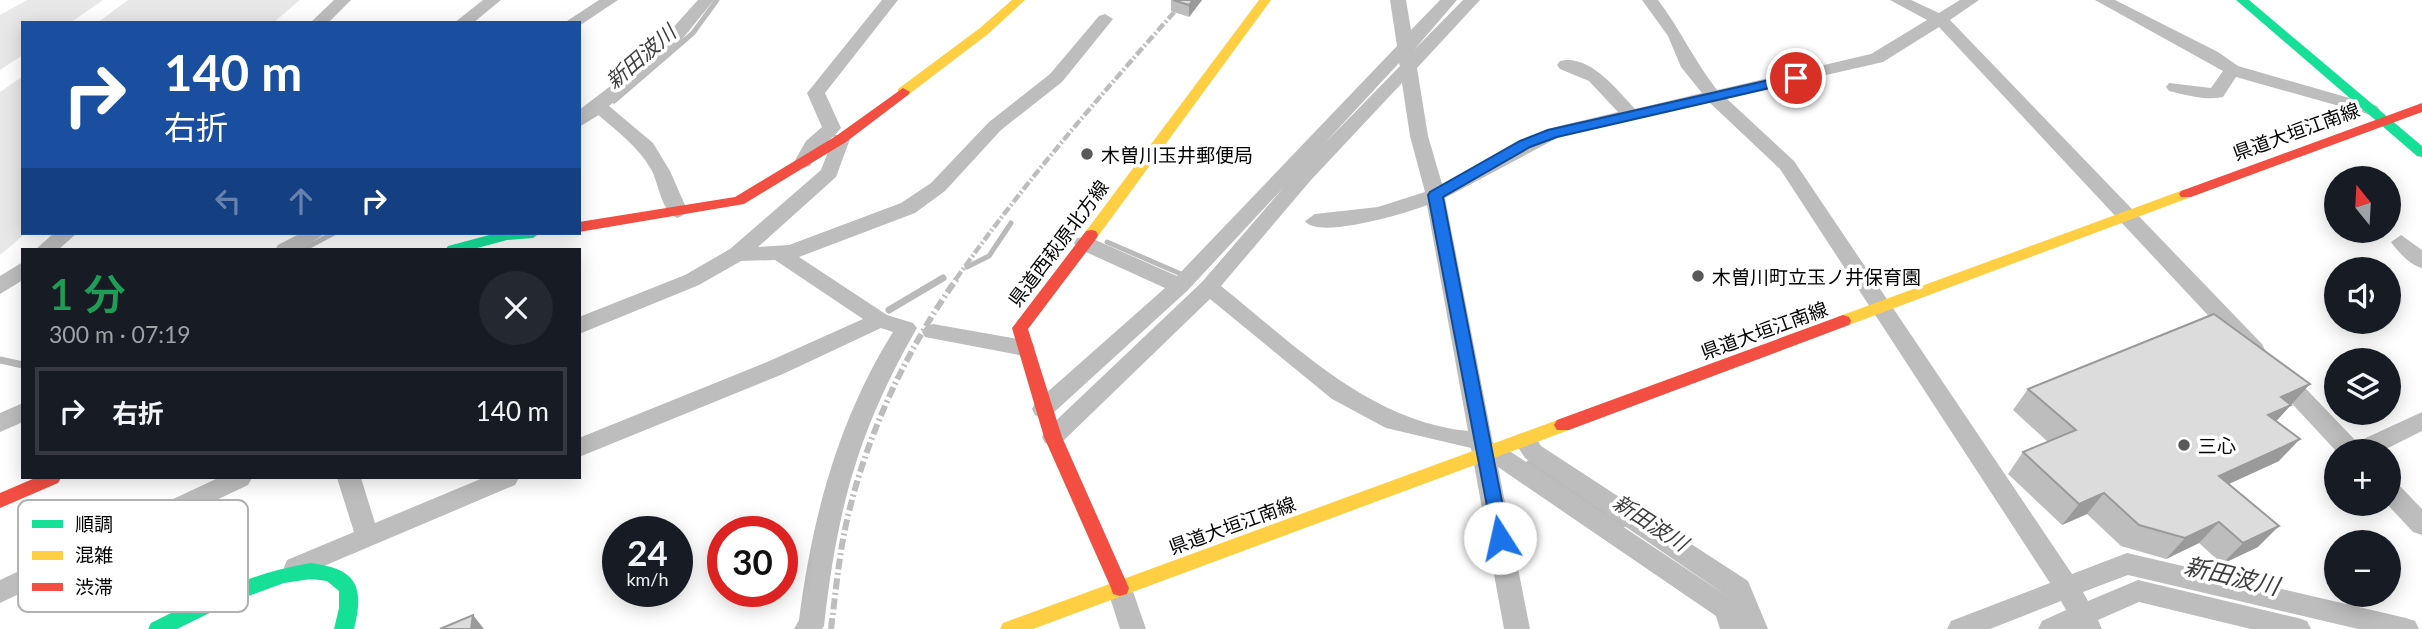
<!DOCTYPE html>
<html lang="ja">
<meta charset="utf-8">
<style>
:root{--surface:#171b24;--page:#242831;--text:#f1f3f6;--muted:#9ea1a6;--line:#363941}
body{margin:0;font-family:Lato,"Noto Sans JP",sans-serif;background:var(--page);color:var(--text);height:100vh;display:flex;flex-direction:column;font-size:26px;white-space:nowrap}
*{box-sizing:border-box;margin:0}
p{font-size:23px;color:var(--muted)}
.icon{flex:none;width:38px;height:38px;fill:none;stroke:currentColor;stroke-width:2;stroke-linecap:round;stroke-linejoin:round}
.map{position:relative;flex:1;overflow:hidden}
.side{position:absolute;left:21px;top:248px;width:560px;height:231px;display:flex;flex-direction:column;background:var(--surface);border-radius:0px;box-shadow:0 4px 18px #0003}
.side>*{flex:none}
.guide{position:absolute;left:21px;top:21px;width:560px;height:214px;border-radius:0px;box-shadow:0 4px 18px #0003;background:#1a4fa0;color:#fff;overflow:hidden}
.needle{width:46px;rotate:342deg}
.buttons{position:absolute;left:2324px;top:166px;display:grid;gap:14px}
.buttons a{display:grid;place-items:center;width:77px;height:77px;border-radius:50%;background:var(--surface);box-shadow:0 4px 18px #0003;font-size:35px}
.speed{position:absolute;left:602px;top:516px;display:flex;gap:14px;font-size:35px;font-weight:700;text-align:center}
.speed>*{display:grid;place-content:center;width:91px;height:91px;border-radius:50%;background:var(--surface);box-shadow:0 4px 18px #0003;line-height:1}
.speed small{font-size:18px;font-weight:400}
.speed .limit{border:10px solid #d22;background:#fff;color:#111}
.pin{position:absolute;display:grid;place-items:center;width:60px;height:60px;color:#fff;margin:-30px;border:4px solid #fff;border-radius:50%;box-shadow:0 2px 7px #0007}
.me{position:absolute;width:77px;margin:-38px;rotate:350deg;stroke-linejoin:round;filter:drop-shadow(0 0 5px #0008)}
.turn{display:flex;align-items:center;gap:24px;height:147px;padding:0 28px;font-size:32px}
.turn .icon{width:91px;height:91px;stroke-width:2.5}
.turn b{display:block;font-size:49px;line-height:60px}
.lanes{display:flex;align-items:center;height:66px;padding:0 28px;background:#0003;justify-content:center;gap:35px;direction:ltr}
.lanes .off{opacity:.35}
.round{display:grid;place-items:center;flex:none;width:74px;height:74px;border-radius:37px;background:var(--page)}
.overview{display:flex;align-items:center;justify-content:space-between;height:119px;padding:0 28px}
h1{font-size:42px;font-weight:600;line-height:52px;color:#1e9e55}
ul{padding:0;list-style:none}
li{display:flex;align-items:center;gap:21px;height:88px;margin:0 14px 10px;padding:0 14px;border:4px solid var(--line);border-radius:0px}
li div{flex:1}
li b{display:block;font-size:26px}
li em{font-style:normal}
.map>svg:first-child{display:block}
.green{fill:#e8e8e8}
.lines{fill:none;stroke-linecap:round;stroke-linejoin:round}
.stream-far1{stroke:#bababa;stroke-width:5}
.stream{stroke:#bababa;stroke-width:7}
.street{fill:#bdbdbd;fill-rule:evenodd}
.fast{fill:#16e098;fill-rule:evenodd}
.slow{fill:#ffcf43;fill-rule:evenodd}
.jam{fill:#f24e42;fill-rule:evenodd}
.rail-far1{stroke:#bdbdbd;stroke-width:4.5;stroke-dasharray:9 2.5 2 2.5;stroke-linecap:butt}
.rail{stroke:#bdbdbd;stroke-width:6;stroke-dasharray:11 3.5 2 3.5;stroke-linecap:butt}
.wall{fill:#bdbdbd}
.shaded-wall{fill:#9a9a9a}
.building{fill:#dcdcdc;stroke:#9a9a9a;stroke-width:2}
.route{fill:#1a73e8;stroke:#114b97;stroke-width:2}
.poi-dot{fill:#595959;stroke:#fff;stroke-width:2.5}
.labels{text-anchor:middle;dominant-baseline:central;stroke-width:7;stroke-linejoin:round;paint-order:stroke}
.street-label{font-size:19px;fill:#000;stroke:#fff}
.poi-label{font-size:19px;fill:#000;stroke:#fff;text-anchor:start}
.water-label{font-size:21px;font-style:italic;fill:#3e3e3e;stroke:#fff}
.near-water-label{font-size:24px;font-style:italic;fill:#3e3e3e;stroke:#fff}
.key{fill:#fff;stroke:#b2b2b2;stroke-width:2}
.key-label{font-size:19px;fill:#000}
</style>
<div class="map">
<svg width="2422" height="629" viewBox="0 0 2422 629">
<rect width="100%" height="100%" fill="#fff"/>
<!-- green -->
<g class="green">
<path d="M27 0H103L70 23H23V55L0 70V15Z"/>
<path d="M128 0H300L273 23H97Z"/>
<path d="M23 76V233H26L0 255V92Z"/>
</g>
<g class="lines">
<!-- stream-far1 -->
<g class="stream-far1">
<path d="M614 101 693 33 717 0"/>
<path d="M579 124 597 113"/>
<path d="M1107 242 1181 274"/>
<path d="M302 250 334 233"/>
<path d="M967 267 989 256 1011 223"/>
</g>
<!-- stream -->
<g class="stream">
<path d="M889 310 943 278"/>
<path d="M0 360 23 365"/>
<path d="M1529 464 1623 524"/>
</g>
<!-- street -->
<g class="street">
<path d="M334 0H351L328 23H310Z"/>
<path d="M483 0H501L473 23H454Z"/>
<path d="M599 0H618L579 26V23H564Z"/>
<path d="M698 0H714L670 54 609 106 653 143 670 171 688 212 678 218C662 214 659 185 652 171 639 147 617 131 597 114L579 123V110L642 62Z"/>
<path d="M882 0H898L825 93 841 128 835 135H847L850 139 836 177 758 247 789 245 901 203 931 183 989 122 1050 74 1099 16 1105 14 1113 19 1062 82 1001 130 945 191 915 213 799 257 887 315 913 323 917 328C858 430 837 510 824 626L822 629H794L799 620C812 518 838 420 893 332L881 328 783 374 579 457V438L767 362 863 319 775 260 741 261 699 285 579 334V317L685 275 730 249 821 170 834 136 820 148 810 166 803 168 794 162 806 141 822 127 807 93Z"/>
<path d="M1390 0H1406L1411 30 1440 0H1457L1414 50 1463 0H1480L1417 68 1428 136 1442 184 1547 129 1618 112 1589 81 1560 69 1557 65 1560 61C1590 54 1617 90 1635 109L1702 93 1681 67 1668 36 1642 0H1658C1680 29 1695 62 1717 90L1871 54 1927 20 1890 0H1911L1939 13 1960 0H1979L1950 20 2262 344 2265 350 2262 356H2246L1939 27 1883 62 1726 98 1794 161 2072 574 2127 553 2406 618 2415 621 2419 629H2358L2128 575 2083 592 2088 601 2138 580 2298 618 2307 621 2311 629H2251L2139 602 2098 620 2102 629H2038L2042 621 2066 610 2061 601 1990 629H1947L1951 621 2050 583 1780 169 1709 102 1559 137 1445 198 1493 443 1502 446 1730 598 1525 458 1514 441 1517 435C1530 430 1534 435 1541 446L1748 581 1768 629H1720L1716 616 1498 467 1530 629H1504L1471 448 1386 428 1332 399 1210 299 1061 443 1053 446 1045 443 1042 437 1045 431 1202 282 1284 187 1187 291 1051 415 1043 418 1035 415 1032 409 1035 403 1165 288 1077 248 1074 243 1077 238H1091L1177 276 1397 46ZM1399 63 1400 66 1324 144ZM1402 83 1410 136 1425 192 1378 207 1315 214 1305 221C1317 240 1408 213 1427 205L1468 431C1369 421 1295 345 1221 286L1311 180Z"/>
<path d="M2095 0H2115L2218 52 2238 66 2377 106 2380 110 2371 115 2236 77 2223 97C2205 101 2187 95 2169 91L2166 87 2169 83 2211 88 2223 71Z"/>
<path d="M54 233H77L58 250H35Z"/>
<path d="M301 233H326L300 250H275L278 245Z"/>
<path d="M2401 235 2422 250V268C2410 265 2398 252 2391 242Z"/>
<path d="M23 262V280L0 294V276Z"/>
<path d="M933 324 1024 340 1032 342 1035 348 1032 354 1024 356 925 337 922 332 925 327Z"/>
<path d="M2279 367 2287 369 2357 442 2422 412V431L2380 452H2337L2271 381 2268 375 2271 369Z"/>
<path d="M23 403V422L0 432V413Z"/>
<path d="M218 478H252L248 485 0 603V580Z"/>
<path d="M337 478H361L375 523 483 478H519L515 485 305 574 296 578 287 574 284 567 287 560 354 532Z"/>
<path d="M2389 480 2397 483 2422 509V535L2413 532 2387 504Z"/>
<path d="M1120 577 1129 580 1146 629H1120L1107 588 1111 580Z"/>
</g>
<!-- fast -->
<g class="fast">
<path d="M2236 0H2249L2422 146V157L2417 156Z"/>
<path d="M497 233H540L533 238 507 240 470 250H445L448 246Z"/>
<path d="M311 563C356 569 365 585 354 629H334L339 608V591L327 581 311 579 284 583 232 602 177 629H148L151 623C203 597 253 572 311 563Z"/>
</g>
<!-- slow -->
<g class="slow">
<path d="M1012 0H1025L988 34 908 95H898V89L980 28Z"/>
<path d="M1259 0H1271L1096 239H1086L1084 235 1086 231Z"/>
<path d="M2186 189 2191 191 2193 194 2191 197 1849 325H1837L1835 321 1837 317Z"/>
<path d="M1563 418 1569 420 1572 425 1569 430 1033 629H1000L1003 623Z"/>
</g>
<!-- jam -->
<g class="jam">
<path d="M903 88 910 92 908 95 846 142 744 204 579 232V222L735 197 836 136Z"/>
<path d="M2422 103V112L2191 197H2181L2179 194 2181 191Z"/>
<path d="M1091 230 1096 231 1098 235 1096 239 1028 329 1062 437 1129 588 1127 594 1120 596 1113 594 1111 588 1044 437 1012 328 1086 231Z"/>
<path d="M1843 315 1849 317 1851 321 1849 325 1569 430H1557L1554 425 1557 420Z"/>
<path d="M35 478H61L58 483 0 508V493Z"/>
</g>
<!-- rail-far1 -->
<path class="rail-far1" d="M956 279C1026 180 1105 90 1185 0"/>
<!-- rail -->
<path class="rail" d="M831 629C835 598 838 565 844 534 862 444 905 351 958 277"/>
</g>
<!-- wall -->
<g class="wall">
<path d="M1171 0H1202L1189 17 1171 11Z"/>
<path d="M2310 384 2276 421 2279 461 2229 484 2258 547 2222 564 2199 543 2166 559 2121 546 2087 514 2062 525 2008 474 2023 452 2048 442 2013 410 2028 389Z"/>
</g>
<!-- shaded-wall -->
<g class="shaded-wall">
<path d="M1193 0H1202L1189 17V5Z"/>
<path d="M2310 384 2271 427 2266 417 2281 397Z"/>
<path d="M2300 439 2279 461 2200 497 2219 476Z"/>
<path d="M2104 493 2087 514 2062 525 2079 504Z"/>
<path d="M2219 522 2199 543 2166 559 2185 538Z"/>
<path d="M2279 526 2258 547 2222 564 2243 543Z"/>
<path d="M473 615 484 629H471Z"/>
</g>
<!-- building -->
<g class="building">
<path d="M1173 0H1193L1189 5Z"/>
<path d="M2214 314 2310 384 2281 397 2291 405 2268 415 2300 439 2219 476 2279 526 2243 543 2219 522 2185 538 2139 525 2104 493 2079 504 2023 452 2076 430 2028 389Z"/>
<path d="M473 615 471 629H440Z"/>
</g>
<!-- route -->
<path class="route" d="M1796 74 1800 75V81L1557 137 1530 147 1443 197 1509 538 1507 543H1494L1428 195 1430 192 1520 141 1548 130Z"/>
<!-- markers -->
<g class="poi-dot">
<circle cx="1087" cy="154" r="7"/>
<circle cx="1698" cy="276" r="7"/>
<circle cx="2184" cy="445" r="7"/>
</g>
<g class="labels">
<!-- street labels -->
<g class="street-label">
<text transform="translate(2296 131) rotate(-20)">県道大垣江南線</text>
<text transform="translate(1058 243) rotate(-53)">県道西萩原北方線</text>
<text transform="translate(1764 330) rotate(-20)">県道大垣江南線</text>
<text transform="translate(1232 525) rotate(-20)">県道大垣江南線</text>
</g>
<!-- poi labels -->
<g class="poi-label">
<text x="1101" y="154">木曽川玉井郵便局</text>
<text x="1712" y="276">木曽川町立玉ノ井保育園</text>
<text x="2198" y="445">三心</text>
</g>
<!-- water labels -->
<g class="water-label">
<text transform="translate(640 56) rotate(-41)">新田波川</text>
<text transform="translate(1651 522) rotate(33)">新田波川</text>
</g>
<!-- near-water labels -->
<g class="near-water-label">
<text transform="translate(2232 575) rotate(13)">新田波川</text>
</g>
</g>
<!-- legend -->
<rect x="18" y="500" width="230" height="112" rx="10" class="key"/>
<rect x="32" y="520" width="31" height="8" fill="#16e098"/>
<rect x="32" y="551" width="31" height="9" fill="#ffcf43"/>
<rect x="32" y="583" width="31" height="8" fill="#f24e42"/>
<g class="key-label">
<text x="75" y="531">順調</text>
<text x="75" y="562">混雑</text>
<text x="75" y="594">渋滞</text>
</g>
</svg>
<div class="buttons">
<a><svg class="needle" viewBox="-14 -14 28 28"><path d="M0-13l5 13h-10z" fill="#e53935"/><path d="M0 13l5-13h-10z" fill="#9ea1a6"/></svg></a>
<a><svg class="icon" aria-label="sound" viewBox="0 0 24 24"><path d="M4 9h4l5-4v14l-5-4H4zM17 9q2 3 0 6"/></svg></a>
<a><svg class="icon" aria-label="layers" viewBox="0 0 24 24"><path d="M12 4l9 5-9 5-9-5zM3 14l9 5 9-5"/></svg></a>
<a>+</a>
<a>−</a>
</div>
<div class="speed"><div>24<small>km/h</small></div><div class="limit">30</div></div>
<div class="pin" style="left:1796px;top:78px;background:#d93025"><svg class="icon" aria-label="arrive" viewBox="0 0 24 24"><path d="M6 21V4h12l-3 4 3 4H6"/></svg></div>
<svg class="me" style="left:1500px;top:538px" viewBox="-20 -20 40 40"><circle r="19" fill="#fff"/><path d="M0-13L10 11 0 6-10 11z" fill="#1a73e8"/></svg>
<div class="guide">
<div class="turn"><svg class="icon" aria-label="right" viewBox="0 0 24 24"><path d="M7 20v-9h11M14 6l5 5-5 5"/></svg><div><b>140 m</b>右折</div></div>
<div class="lanes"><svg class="icon off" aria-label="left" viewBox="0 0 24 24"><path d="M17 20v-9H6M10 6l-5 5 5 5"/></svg><svg class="icon off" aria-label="ahead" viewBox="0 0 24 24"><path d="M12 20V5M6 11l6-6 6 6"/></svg><svg class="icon" aria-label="right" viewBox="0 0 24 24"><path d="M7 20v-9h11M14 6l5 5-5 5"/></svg></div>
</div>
<section class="side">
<div class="overview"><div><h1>1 分</h1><p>300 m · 07:19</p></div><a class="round"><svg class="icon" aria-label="close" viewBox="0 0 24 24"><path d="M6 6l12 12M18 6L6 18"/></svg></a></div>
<ul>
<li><svg class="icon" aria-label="right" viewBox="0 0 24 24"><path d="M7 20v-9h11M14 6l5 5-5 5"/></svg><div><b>右折</b></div><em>140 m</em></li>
</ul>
</section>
</div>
